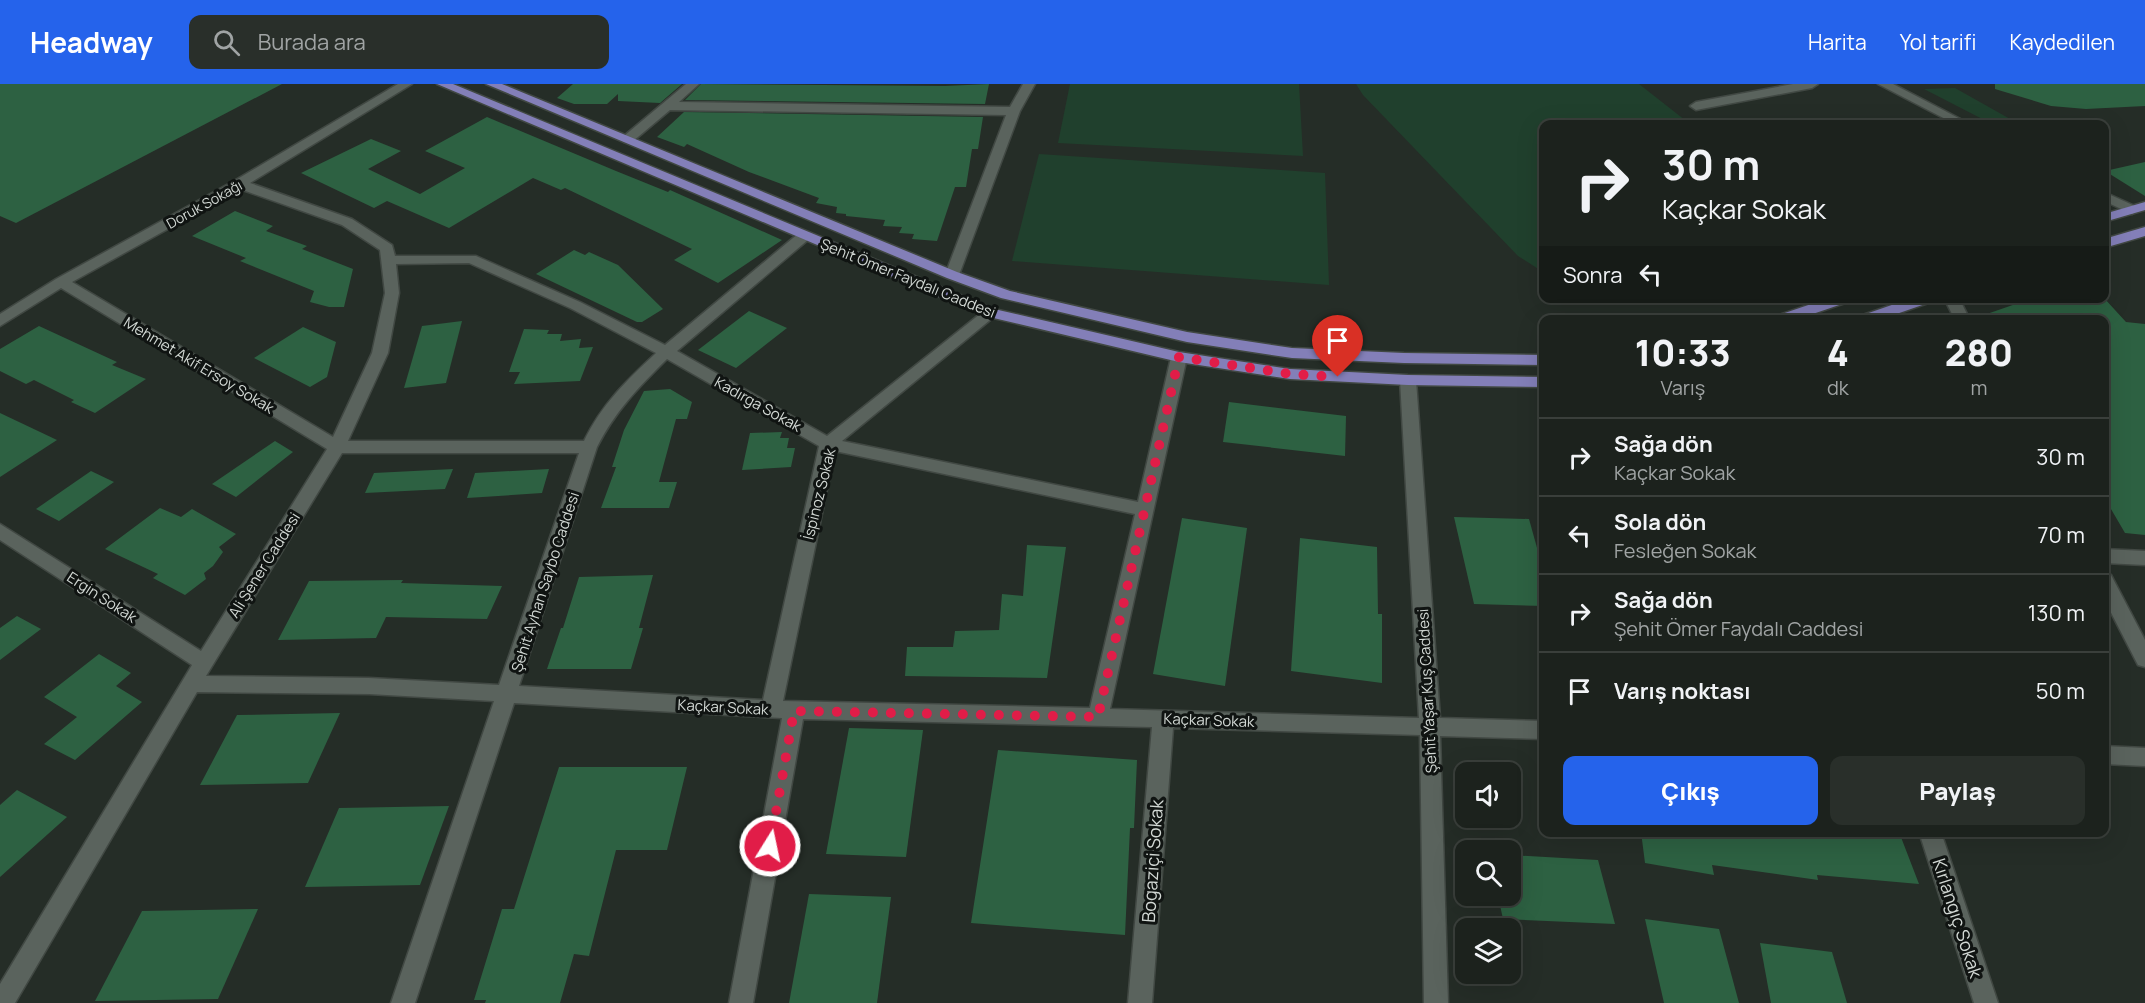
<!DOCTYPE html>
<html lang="tr">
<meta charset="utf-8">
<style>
:root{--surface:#1c221d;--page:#292f2a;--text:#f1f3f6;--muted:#a0a4a4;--line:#3a3f3b;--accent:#2563eb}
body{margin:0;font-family:Manrope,sans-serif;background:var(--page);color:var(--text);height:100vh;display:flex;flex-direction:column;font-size:22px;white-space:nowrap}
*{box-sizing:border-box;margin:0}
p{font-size:20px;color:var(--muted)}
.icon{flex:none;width:33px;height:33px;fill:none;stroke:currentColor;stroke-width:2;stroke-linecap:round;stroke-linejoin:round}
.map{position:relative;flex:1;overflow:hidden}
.details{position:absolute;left:1539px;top:231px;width:570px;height:522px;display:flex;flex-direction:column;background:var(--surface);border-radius:12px;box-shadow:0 6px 24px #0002,0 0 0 2px var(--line)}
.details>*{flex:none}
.top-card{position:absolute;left:1539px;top:36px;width:570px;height:183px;border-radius:12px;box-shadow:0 6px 24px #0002,0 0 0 2px var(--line);background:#1c221d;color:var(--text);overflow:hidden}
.fabs{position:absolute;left:1455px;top:678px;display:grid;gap:12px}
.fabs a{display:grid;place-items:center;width:66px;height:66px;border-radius:12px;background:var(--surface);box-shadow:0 6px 24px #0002,0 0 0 2px var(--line);font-size:30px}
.pin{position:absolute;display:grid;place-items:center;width:51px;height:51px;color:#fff;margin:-62px -26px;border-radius:50% 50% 50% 0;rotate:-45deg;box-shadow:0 0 6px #0007}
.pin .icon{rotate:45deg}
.me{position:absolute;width:66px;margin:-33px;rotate:10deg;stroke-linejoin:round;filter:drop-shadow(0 0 4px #0008)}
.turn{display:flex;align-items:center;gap:21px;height:126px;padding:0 24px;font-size:27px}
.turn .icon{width:78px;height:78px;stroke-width:2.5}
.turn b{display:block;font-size:42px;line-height:51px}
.then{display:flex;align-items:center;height:57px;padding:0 24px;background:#0003;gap:12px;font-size:22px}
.eta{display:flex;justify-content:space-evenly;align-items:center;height:102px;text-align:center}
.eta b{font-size:36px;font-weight:800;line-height:42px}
.primary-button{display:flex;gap:12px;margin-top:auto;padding:12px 24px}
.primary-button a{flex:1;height:69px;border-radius:12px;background:var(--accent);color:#fff;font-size:24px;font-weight:800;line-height:69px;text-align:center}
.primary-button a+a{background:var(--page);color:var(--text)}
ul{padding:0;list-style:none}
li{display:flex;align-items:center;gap:18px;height:78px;padding:0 24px;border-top:2px solid var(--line)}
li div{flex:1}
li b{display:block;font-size:22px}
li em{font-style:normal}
header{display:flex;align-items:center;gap:36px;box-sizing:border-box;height:84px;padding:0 30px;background:var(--accent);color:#fff}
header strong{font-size:28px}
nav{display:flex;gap:33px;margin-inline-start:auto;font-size:21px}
.search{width:420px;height:54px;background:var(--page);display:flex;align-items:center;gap:15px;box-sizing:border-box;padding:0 21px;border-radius:12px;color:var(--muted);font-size:22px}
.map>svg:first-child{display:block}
.green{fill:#20402d}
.building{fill:#2d6142}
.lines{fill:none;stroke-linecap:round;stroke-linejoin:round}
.minor-casing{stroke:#414843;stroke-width:3}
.major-casing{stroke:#414843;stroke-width:3}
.minor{fill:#5a635d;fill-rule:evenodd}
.major{fill:#837fb8;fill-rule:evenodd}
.route{stroke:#e11d48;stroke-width:10;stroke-dasharray:0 18}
.labels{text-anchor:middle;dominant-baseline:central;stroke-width:6;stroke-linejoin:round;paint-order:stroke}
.far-street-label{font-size:14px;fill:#d2d8d4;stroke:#101412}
.street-label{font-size:15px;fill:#d2d8d4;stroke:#101412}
.near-street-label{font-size:18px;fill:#d2d8d4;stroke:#101412}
</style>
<header>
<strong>Headway</strong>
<div class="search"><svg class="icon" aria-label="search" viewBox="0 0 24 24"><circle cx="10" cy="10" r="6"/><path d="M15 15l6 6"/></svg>Burada ara</div>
<nav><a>Harita</a><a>Yol tarifi</a><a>Kaydedilen</a></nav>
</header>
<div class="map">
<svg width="2145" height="919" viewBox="0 0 2145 919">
<rect width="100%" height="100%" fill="#252d27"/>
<!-- green -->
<g class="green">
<path d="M1070 0H1299L1303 72 1058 59Z"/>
<path d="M1356 0H1639L1690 40H1544L1543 188 1518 172 1363 11Z"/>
<path d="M1955 4 2019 40H1992L1924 5Z"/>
<path d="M1039 70 1325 89 1329 201 1012 177Z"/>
</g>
<!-- building -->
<g class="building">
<path d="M0 0H282L16 139 0 132Z"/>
<path d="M573 0H682L660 19 618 17V10L607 20H574L557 14Z"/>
<path d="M701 0 945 2 989 0 985 20 685 16Z"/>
<path d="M1995 0H2145V22L2086 25 2051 22 1995 5Z"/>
<path d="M684 28 983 33 978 65H972L966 103H955L937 157 912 155 914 150 899 149 902 143 883 142 885 136 846 132V130L836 129 837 123 816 119 819 114 749 88 687 60 684 63 657 53Z"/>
<path d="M487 33 616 87 668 108 670 106 782 156 718 199 674 176 692 165 565 104 561 106 533 94 449 144 387 117 374 124 301 89 371 55 401 67 368 85 420 110 465 84 425 67Z"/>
<path d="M2145 78V112L2105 87Z"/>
<path d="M235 127 273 142 266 147 307 162 302 165 353 185 344 223H329L310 218 314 207 240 177 246 174 192 152Z"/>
<path d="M574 166 585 171 589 168 618 181 663 225 642 238H637L536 190Z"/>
<path d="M2033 214H2104L2126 238 2145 240V451L2125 449 2104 413V236H1982L1981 232Z"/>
<path d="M749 227 787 244 736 284 698 266Z"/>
<path d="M462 237 446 299 404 304 422 242Z"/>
<path d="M39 242 117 278 112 281 146 295 95 329 71 318 74 316 34 296 26 300 0 287V265Z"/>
<path d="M303 243 336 258 327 293 310 303 254 274Z"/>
<path d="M524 245 549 246 547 250H562L560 257 581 255 579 264 593 263 580 297 514 300 520 288H509Z"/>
<path d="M670 305 692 318 687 335H676L659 398H677L669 424H601L616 383H612L624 346 644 307Z"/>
<path d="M1229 318 1346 332 1345 372 1223 358Z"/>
<path d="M0 329 57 356 0 393Z"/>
<path d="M782 348 780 354H789L787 364H795L791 383 742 386 750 349Z"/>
<path d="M275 357 293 368 236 413 212 400Z"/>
<path d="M453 385 445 405 365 409 374 389Z"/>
<path d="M549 385 542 409 467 414 475 389Z"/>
<path d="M91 387 114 398 59 437 36 425Z"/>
<path d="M160 424 181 433 192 425 236 450 219 463 223 468 213 482 204 489 206 495 185 511 153 494 158 490 105 465Z"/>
<path d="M1454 433 1529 435 1544 489V522L1474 520Z"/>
<path d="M1182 434 1247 444 1225 602 1153 590Z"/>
<path d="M1300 454 1377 463 1378 530H1382V599L1291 587Z"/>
<path d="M1027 461 1066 463 1047 594 905 592 907 563H953L955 547 999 546 1002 510 1023 512Z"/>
<path d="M653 491 639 544H643L631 585H547L561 544H563L579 493Z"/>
<path d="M403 496 401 499 502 502 487 535 386 533 376 554 278 556 309 497Z"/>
<path d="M17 532 41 545 0 576V544Z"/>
<path d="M99 570 131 589 116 602 142 618 75 676 44 660 77 633 44 613Z"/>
<path d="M340 629 308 699 200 701 237 631Z"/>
<path d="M849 644 923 646 906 773 826 770Z"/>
<path d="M998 666 1137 676 1134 744H1130L1125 851 971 839Z"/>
<path d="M559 683H687L667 766H616L589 872 574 870 560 919H485L486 916H474L502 825H514Z"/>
<path d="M17 706 67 733 0 793V721Z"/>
<path d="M449 722 420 801 305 803 339 724Z"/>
<path d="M1641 748H1899L1919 800 1817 791 1818 796 1712 781 1714 791 1645 779Z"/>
<path d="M1510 771 1598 776 1615 840 1503 835 1498 812H1510Z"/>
<path d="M809 810 891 813 877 919H789Z"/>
<path d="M258 825 218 915 95 917 142 827Z"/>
<path d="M1645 835 1719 845 1739 919H1664Z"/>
<path d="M1760 859 1832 868 1847 919H1771Z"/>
</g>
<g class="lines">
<!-- minor casing -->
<g class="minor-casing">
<g id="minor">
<path d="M398 0H412L250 99 352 135 392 161 395 172H476L580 218 665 261 799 149H809L811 152 809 155 677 267 827 352 985 226H995L997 229 995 232 842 357 1138 418 1171 273 1174 269H1184L1187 273 1110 625 1419 634 1400 296 1402 292H1414L1416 296 1440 634 1544 637V655L1440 652 1448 919H1424L1420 651 1173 644 1152 919H1128L1152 643 803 635 753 919H729L782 634 514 619 415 919H391L494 617 369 610 197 608 15 919H0V900L192 581 0 456V440L201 567 327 365 61 204 0 242V230L56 195 234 97ZM240 105 342 141 380 166 385 209 372 269 333 353 72 198ZM469 179 570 224 656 269C626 297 602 320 584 357H348L388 269 399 209 396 180ZM667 275 819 362 763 616 519 602 597 363C616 326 638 304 667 275ZM835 367 1135 430 1090 624 783 617ZM342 369H579L499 601 369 594 206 592Z"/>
<path d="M686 0H699L679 18 1010 23 1023 0H1035L1020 27 959 191 952 195 945 191 1006 31 670 26 632 58H624L622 55 624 52Z"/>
<path d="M1793 0H1818L1812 4 1696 26 1690 22 1696 18Z"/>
<path d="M1878 0H1893L1970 40H1955Z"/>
<path d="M2104 108 2137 123 2139 126 2132 130 2104 117Z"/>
<path d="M1944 214H1959L1970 236H1955Z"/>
<path d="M2104 465 2145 467V481L2104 479Z"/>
<path d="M2104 489 2111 491 2145 556V583L2138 581 2104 515Z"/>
<path d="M2104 662 2145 664V682L2104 680Z"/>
<path d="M1919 748H1941L1998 919H1974Z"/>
</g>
</g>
<!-- major casing -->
<g class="major-casing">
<g id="major">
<path d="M437 0H453L994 225 1179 268 1290 285 1408 291 1544 293V303L1408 301 1290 295 1179 278 985 232Z"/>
<path d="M486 0H502L957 188 1010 207 1187 248 1292 264 1404 269 1544 271V281L1404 279 1292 274 1187 258 1001 214 947 194Z"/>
<path d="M2145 118V126L2104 138V130Z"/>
<path d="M2145 143V152L2104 164V155Z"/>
<path d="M1829 214H1853L1851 217 1795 236H1771L1773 233Z"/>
<path d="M1912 214H1936L1934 217 1879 236H1855L1857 233Z"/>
</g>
</g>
<!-- minor -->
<use href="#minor" class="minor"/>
<!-- major -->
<use href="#major" class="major"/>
</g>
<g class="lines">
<!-- route -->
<path class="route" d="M770 762 794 627 1098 633 1179 273 1290 290 1338 293"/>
</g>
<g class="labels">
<!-- far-street labels -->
<g class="far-street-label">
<text transform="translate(204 120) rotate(-29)">Doruk Sokağı</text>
</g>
<!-- street labels -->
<g class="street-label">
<text transform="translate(908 194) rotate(22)">Şehit Ömer Faydalı Caddesi</text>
<text transform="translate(199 281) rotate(31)">Mehmet Akif Ersoy Sokak</text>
<text transform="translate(758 320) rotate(29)">Kadırga Sokak</text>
<text transform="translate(819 410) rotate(-76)">İspinoz Sokak</text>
<text transform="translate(264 481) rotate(-58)">Ali Şener Caddesi</text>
<text transform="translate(545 498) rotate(-72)">Şehit Ayhan Saybo Caddesi</text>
<text transform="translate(102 513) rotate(33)">Ergin Sokak</text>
<text transform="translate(1427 607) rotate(-93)">Şehit Yaşar Kuş Caddesi</text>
<text transform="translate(723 623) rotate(3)">Kaçkar Sokak</text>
<text transform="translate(1209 636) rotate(2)">Kaçkar Sokak</text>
</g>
<!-- near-street labels -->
<g class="near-street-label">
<text transform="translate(1152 777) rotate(-86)">Bogaziçi Sokak</text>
<text transform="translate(1958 834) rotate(72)">Kırlangıç Sokak</text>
</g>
</g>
</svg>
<div class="fabs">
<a><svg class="icon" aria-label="sound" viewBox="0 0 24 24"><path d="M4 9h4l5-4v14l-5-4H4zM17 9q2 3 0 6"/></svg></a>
<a><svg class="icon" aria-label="search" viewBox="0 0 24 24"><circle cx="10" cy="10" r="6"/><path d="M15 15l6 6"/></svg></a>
<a><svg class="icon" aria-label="layers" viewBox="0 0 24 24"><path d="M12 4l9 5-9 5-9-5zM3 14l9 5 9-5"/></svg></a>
</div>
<div class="pin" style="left:1338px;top:293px;background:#d93025"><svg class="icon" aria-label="arrive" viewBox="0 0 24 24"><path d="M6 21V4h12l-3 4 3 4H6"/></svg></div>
<svg class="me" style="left:770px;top:762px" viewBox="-20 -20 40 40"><circle r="17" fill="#e11d48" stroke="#fff" stroke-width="3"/><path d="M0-11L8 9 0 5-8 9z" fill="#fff"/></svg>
<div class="top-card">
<div class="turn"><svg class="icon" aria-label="right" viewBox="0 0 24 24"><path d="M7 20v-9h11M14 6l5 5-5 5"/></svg><div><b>30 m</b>Kaçkar Sokak</div></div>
<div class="then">Sonra<svg class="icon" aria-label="left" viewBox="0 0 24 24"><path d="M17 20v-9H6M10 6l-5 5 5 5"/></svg></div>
</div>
<section class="details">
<div class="eta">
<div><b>10:33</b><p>Varış</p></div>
<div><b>4</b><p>dk</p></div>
<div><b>280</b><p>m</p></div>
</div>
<ul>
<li><svg class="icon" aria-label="right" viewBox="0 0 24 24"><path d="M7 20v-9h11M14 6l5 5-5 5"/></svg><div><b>Sağa dön</b><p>Kaçkar Sokak</p></div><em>30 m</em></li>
<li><svg class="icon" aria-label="left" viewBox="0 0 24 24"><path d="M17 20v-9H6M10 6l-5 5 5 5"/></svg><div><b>Sola dön</b><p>Fesleğen Sokak</p></div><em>70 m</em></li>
<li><svg class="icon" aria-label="right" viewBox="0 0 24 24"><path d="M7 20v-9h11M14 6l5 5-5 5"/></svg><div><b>Sağa dön</b><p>Şehit Ömer Faydalı Caddesi</p></div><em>130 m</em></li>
<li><svg class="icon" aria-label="arrive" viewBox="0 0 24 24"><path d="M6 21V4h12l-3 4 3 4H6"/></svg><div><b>Varış noktası</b></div><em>50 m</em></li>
</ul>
<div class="primary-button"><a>Çıkış</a><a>Paylaş</a></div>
</section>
</div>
